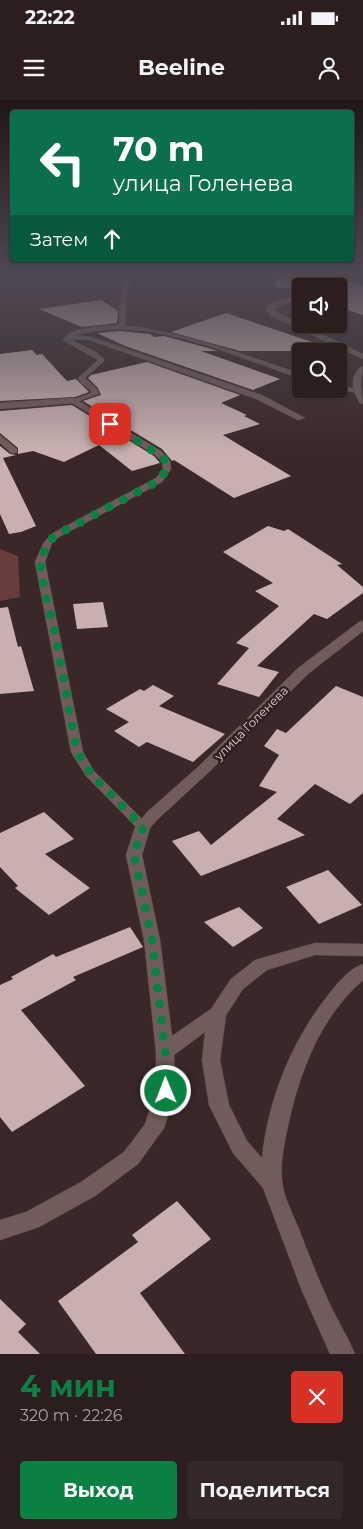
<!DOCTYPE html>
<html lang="ru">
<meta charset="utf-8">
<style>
:root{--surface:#2c1e1e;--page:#342727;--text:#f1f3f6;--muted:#a6a2a4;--line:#483c3c;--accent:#0b8043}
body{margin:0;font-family:Montserrat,sans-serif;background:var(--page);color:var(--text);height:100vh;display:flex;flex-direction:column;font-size:19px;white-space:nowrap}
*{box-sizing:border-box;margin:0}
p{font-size:16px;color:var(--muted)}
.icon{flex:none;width:28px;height:28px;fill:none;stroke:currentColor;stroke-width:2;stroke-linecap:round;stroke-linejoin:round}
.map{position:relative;height:1254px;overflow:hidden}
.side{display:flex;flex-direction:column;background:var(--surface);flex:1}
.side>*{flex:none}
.banner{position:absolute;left:10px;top:10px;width:344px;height:152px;border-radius:5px;box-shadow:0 1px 4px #0004,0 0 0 1px var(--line);background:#0b6e4f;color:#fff;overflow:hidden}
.controls{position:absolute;left:292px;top:178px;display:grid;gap:10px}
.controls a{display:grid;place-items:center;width:55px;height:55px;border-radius:5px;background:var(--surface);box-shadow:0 1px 4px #0004,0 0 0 1px var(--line);font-size:25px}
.pin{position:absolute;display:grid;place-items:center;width:42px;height:42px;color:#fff;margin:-21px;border-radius:10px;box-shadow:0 2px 8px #0006}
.me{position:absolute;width:55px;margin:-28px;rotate:359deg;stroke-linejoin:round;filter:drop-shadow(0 0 4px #0008)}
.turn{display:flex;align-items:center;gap:18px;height:105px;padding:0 20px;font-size:22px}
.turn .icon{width:65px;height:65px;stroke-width:2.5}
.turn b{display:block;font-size:35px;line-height:42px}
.then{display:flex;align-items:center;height:48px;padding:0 20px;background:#0003;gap:10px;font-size:19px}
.round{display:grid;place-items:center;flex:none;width:52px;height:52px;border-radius:5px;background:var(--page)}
.overview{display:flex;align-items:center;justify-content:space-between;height:85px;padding:0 20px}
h1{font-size:30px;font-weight:700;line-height:38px;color:var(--accent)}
.cta{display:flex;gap:10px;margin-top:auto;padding:10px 20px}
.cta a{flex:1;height:58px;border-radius:5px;background:var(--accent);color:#fff;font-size:20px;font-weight:700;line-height:58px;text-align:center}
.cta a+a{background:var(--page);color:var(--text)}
.status{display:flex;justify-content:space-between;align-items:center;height:35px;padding:0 25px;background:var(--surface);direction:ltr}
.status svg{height:14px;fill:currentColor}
header{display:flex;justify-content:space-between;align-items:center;height:65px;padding:0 20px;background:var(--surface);font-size:22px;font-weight:700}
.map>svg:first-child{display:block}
.green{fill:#683d3c}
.building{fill:#c7b0af}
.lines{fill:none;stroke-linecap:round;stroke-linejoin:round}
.service-casing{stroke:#564746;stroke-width:1}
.minor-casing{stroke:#564746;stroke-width:1}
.service{fill:#705c5b;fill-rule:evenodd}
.minor{fill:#705c5b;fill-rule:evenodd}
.route{stroke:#0b8043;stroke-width:9;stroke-dasharray:0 16.2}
.labels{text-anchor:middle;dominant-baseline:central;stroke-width:5;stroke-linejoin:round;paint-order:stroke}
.street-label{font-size:12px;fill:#dfd3d2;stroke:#301f1e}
</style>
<div class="status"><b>22:22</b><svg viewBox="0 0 49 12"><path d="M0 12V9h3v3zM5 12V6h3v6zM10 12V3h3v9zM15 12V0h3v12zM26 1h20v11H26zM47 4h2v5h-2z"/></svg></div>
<header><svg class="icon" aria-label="menu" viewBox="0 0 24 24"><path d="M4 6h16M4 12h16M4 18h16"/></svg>Beeline<svg class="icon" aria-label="person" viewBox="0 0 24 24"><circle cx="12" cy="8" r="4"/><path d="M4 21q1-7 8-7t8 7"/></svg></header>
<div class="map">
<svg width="363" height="1254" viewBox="0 0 363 1254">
<rect width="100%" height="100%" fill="#3a2828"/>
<!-- green -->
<path class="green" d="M0 449 18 456 20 497 0 501Z"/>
<!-- building -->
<g class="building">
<path d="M276 174H330L339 177 317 186H301V191L295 193 289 192 296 190 275 186Z"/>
<path d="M351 182 363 186V215L339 207V186H336Z"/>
<path d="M101 200 118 211 117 223 82 227 39 209Z"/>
<path d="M226 213 327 247 326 251H240L171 232Z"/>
<path d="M120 231 150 234 154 237 164 236 208 248 218 251H201L280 279 253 290 125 246 97 233Z"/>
<path d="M32 250 37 255 42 254 67 281 76 279 89 292 75 297 0 301V254Z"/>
<path d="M147 262 240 295 221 303 247 315 244 316 260 324 223 335 291 376 234 398 174 360 172 361 162 349 83 301 101 295 98 288 88 278 91 275Z"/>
<path d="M72 305 154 356 160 363 132 371 99 345 64 362 33 351 18 354V348L0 333V311Z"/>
<path d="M0 346 10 354 16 355 3 358 36 426 21 432 9 434 0 414Z"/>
<path d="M268 426 284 431 288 429 342 464 337 465 363 487V493L327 519 314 514 257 566 279 572 259 597 217 584 249 548 236 543 279 506 255 491 273 483 223 452Z"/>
<path d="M103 502 108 527 77 529 73 504Z"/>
<path d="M8 507 18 547 21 546 34 591 0 594V508Z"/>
<path d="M153 585 174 596 159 606 225 634 193 662 147 642 139 647 114 631 129 622 106 609 140 589 144 591Z"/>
<path d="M336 586 363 597V693L350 704 315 684 277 719 305 735 201 776 172 741 199 731 211 745 277 692 259 686 279 655 264 646 277 629 286 633Z"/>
<path d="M44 712 74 739 45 754 90 788 49 815 15 788 18 786 0 767V733Z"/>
<path d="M328 770 362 805 319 824 286 787Z"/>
<path d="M239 807 263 828 233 847 204 822Z"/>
<path d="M130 827 143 847 73 877 76 880 21 910 85 986 12 1032 0 1017V885L13 879 11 877 53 854 56 857Z"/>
<path d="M177 1101 211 1139 140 1193 185 1254H96L58 1201 138 1142 132 1135Z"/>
<path d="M0 1199 26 1224 18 1232 40 1254H0Z"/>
</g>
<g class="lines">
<!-- service casing -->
<g class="service-casing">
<g id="service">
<path d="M126 174H132L126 199 125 225C186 233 243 254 301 274V278C284 274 267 266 251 261 196 241 134 219 76 235L92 237 262 295 305 318 298 320 256 299 89 240 70 239 96 252 105 260 85 278 97 289 99 294 79 301 161 351 170 361 171 369 162 382 59 437 52 443 45 462 83 652 94 671 147 724 149 727 147 730H139L86 676 71 652 35 462 44 442 53 433 156 378 163 369 162 362 155 355 69 301 91 293V291L81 283 78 278 98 260 63 240C70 226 104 226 119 225L120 199Z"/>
<path d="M339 285 360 290 362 291 358 293 338 289Z"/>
</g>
</g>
<!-- minor casing -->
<g class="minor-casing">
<g id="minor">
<path d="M355 174H363V176L330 186H319Z"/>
<path d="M301 193V197L274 209 277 212 363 254V259L271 216 266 209 270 204Z"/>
<path d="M360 267H363L361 284 363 304 360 303C352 290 349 279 360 267Z"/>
<path d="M73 298 76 299V303L0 309V303Z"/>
<path d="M0 335 17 349V353H11L0 343Z"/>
<path d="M363 521V531L308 574 209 672 157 720 150 728 142 755 160 840 172 936 211 909 231 879 255 860 315 843 363 844V856L315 855 267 870 243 889 226 915 220 960 229 1005 247 1041 262 1058C268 999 292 940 329 894 338 882 349 869 363 864V880C320 918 300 971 288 1026 284 1045 279 1067 283 1087 286 1101 293 1115 299 1129 308 1153 317 1176 328 1200 336 1218 347 1235 355 1254H330L302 1191 263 1088 233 1053 209 1005 202 960 205 932 174 955 176 991 164 1028 138 1064 95 1096 39 1127 0 1140V1120L26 1112 81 1082 124 1052 145 1024 156 991V952L144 840 126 755 135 727 147 712 199 666 298 568 359 522Z"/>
</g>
</g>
<!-- service -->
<use href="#service" class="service"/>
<!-- minor -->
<use href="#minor" class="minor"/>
</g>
<!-- sky -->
<linearGradient id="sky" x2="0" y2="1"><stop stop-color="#201616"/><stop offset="0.5" stop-color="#4f4853"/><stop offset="1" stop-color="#4f4853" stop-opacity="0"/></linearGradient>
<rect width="363" height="350" fill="url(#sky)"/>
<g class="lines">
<!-- route -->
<path class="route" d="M110 324 158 354 166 361 167 369 159 380 151 385 56 435 48 442 40 462 44 489 55 533 77 652 90 673 143 727 134 755 152 840 165 952 166 991"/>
</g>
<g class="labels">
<!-- street labels -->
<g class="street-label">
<text transform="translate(251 623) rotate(-45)">улица Голенева</text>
</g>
</g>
</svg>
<div class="controls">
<a><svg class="icon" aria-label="sound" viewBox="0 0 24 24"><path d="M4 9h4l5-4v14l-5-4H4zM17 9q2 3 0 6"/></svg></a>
<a><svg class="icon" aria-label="search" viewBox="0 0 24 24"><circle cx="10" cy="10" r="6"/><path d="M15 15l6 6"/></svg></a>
</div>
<div class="pin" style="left:110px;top:324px;background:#d93025"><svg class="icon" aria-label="arrive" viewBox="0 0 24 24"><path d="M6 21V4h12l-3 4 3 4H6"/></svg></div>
<svg class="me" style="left:166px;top:991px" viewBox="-20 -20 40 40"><circle r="17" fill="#0b8043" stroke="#fff" stroke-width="3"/><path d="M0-11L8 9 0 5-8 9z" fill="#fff"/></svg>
<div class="banner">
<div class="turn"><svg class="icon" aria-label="left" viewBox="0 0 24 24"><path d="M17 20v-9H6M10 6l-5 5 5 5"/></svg><div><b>70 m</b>улица Голенева</div></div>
<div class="then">Затем<svg class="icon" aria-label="ahead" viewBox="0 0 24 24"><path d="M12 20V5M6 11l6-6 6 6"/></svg></div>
</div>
</div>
<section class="side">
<div class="overview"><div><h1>4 мин</h1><p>320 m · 22:26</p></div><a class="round" style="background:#d93025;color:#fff"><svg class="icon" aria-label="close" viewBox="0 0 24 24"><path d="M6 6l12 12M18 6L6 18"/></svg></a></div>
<div class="cta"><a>Выход</a><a>Поделиться</a></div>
</section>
